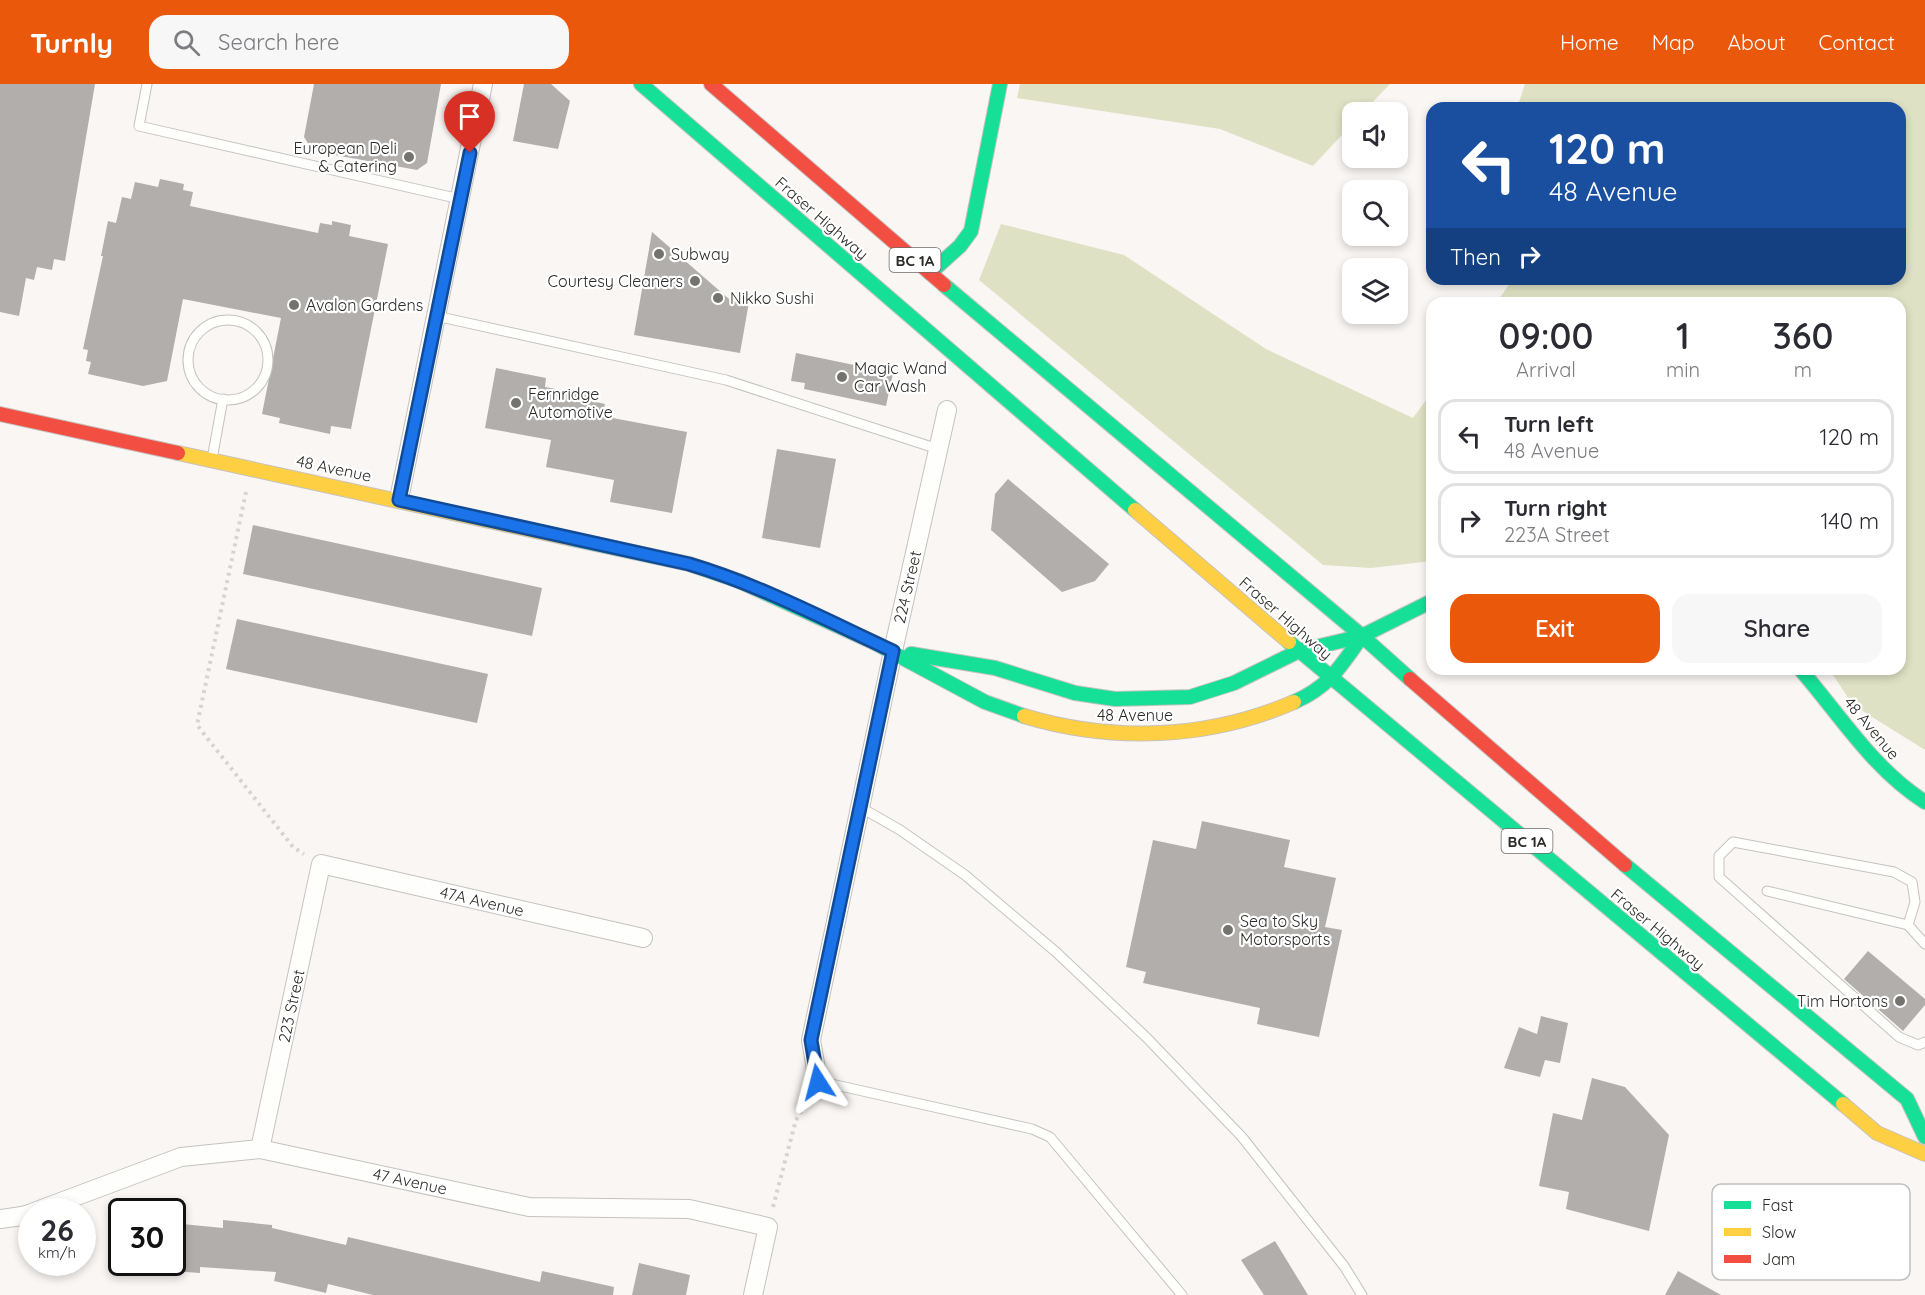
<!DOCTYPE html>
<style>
:root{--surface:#fff;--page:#f7f7f7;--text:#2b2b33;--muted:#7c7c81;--line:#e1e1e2;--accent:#ea580c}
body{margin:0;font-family:Quicksand,sans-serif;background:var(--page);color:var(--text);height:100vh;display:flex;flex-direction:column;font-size:22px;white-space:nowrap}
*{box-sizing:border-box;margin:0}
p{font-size:20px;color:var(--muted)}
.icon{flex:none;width:33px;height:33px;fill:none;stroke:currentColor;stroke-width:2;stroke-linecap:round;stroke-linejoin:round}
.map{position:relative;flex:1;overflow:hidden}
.details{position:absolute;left:1426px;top:213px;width:480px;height:378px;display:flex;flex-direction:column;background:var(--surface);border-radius:18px;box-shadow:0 3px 9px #0003}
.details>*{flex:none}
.top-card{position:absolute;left:1426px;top:18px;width:480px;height:183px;border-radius:18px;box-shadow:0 3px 9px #0003;background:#1a4fa0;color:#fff;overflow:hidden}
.buttons{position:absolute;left:1342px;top:18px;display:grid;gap:12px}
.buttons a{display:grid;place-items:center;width:66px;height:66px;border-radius:12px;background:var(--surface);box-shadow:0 3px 9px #0003;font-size:30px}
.speed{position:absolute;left:18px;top:1114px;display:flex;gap:12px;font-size:30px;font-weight:700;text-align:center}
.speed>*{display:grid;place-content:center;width:78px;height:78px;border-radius:50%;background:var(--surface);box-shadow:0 3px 9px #0003;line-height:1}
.speed small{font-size:15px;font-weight:400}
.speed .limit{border:3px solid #111;border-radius:9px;background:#fff;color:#111}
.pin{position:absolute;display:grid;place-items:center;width:51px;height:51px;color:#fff;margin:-62px -26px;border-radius:50% 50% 50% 0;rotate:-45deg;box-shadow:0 0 6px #0007}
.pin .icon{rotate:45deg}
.me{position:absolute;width:66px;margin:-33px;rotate:351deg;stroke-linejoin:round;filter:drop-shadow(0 0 4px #0008)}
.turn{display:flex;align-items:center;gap:21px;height:126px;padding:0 24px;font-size:27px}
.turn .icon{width:78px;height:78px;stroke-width:2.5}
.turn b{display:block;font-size:42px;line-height:51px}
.then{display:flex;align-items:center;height:57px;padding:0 24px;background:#0003;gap:12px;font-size:22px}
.eta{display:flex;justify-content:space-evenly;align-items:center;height:102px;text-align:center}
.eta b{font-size:36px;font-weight:600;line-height:42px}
.primary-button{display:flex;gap:12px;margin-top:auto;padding:12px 24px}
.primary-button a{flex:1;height:69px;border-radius:18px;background:var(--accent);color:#fff;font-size:24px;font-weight:600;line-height:69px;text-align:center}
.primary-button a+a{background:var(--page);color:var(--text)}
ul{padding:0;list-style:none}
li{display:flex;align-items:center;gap:18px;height:75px;margin:0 12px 9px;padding:0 12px;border:3px solid var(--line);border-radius:18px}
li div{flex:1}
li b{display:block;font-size:22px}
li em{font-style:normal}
header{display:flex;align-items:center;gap:36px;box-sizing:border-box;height:84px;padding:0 30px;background:var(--accent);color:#fff}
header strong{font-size:28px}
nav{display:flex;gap:33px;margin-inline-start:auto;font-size:21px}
.search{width:420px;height:54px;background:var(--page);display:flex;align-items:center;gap:15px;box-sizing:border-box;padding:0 21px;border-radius:18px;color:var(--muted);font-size:22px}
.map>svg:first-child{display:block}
.green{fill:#dfe1c4}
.building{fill:#b1aeac}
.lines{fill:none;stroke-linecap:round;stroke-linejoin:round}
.lane-casing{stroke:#c5c2bf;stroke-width:11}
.street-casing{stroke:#c5c2bf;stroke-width:20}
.fast-casing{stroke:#c5c2bf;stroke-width:16}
.slow-casing{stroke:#c5c2bf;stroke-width:16}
.jam-casing{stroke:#c5c2bf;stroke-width:16}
.path{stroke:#d6d4d3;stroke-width:4;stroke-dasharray:3 4.5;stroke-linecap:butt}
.lane{stroke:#fefefd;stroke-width:9}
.street{stroke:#fefefd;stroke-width:18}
.fast{stroke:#16e098;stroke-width:14}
.slow{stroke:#ffcf43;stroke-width:14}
.jam{stroke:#f24e42;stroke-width:14}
.route-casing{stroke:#114b97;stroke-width:15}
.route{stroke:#1a73e8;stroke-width:10}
.poi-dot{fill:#757370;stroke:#fff;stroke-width:2}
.labels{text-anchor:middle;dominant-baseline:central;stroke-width:4.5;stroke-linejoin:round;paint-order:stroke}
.shield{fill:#fff;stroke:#6d6b6a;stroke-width:1.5}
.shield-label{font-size:15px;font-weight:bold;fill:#2e2c2a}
.poi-label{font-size:16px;fill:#2e2c2a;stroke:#fff;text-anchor:start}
.street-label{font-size:16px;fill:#2e2c2a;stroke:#fff}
.key{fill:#fff;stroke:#c0c0bf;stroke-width:1.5}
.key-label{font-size:16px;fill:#2e2c2a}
</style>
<header>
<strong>Turnly</strong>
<div class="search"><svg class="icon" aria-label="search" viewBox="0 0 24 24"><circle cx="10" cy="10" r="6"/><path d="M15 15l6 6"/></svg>Search here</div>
<nav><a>Home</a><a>Map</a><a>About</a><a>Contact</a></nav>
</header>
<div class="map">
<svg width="1925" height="1211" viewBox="0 0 1925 1211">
<rect width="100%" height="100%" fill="#faf6f3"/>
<!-- green -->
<g class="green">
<path d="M1020 0H1390L1363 28H1353V39L1313 82 1220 45 1017 14Z"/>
<path d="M1525 0H1925V666L1853 621 1829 585H1900V219H1496L1513 195H1900V24H1517Z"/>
<path d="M1001 140 1124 171 1266 265 1413 334 1432 308V477L1371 484 1323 481 979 196Z"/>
</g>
<!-- building -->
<g class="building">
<path d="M0 0H95L65 177 54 175 52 186 37 183 34 196 26 194 19 232 0 228Z"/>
<path d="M314 0H441L427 79 417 86 313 67 304 53Z"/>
<path d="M524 0H551L570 17 558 65 513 57Z"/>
<path d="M160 95 184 100 183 106 193 108 190 122 318 149 320 139 332 141V137L351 141 349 152 388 160 351 345 331 342 330 350 279 339 280 334 262 330 281 234 183 215 167 297 143 302 88 290 91 278 86 277 88 266 83 265 103 172H101L108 137 116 139 122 113 131 115 135 98 158 103Z"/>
<path d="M652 148 729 215 749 218 740 269 634 251Z"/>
<path d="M796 269 893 289 886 322 804 305 805 299 791 297Z"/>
<path d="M496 284 546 294 545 303 588 311 587 316 605 320 602 332 687 348 672 429 610 418 614 396 546 383 551 356 485 344Z"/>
<path d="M777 365 836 375 820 464 762 454Z"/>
<path d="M1008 395 1109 480 1095 497 1062 508 991 446 995 410Z"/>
<path d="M253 441 542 504 532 552 243 490Z"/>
<path d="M237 535 488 590 477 639 226 585Z"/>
<path d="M1202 737 1290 756 1284 783 1336 794 1325 843 1342 846 1319 953 1257 940 1260 924 1143 899 1146 888 1126 883 1153 756 1196 765Z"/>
<path d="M1868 867 1925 915V921L1903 947 1844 895Z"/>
<path d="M1541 932 1568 939 1560 979 1545 976 1540 993 1504 984 1519 943 1537 950Z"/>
<path d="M1592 994 1625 1003 1669 1051 1649 1147 1566 1125 1569 1108 1539 1102 1553 1029 1582 1036Z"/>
<path d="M223 1136 272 1141V1144L346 1161 348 1153 540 1198 542 1187 614 1203 613 1211H373L328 1200 326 1209 274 1197 276 1188 200 1183V1189L172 1187V1139L223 1144Z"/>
<path d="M1275 1157 1308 1211H1264L1241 1176Z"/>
<path d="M639 1179 690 1191 686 1211H632Z"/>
<path d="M1678 1187 1721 1211H1665Z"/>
</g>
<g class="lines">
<!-- lane casing -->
<g class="lane-casing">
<g id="lane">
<path d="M147 0 139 42 460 115"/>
<path d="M436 232 726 296 938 365"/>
<circle cx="228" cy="276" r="40"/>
<path d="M212 375 223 315"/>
<path d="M860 723 900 746 965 791 1056 868 1147 954 1242 1053 1344 1182 1362 1211"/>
<path d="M1767 807 1908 841"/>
<path d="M1925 860 1908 841 1915 818 1912 798 1894 788 1733 758 1719 772V793L1899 953 1918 961 1925 958"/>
<path d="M818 997 1032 1045 1050 1053 1182 1211"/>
</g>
</g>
<!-- street casing -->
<g class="street-casing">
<g id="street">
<path d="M399 415 483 0"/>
<path d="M818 997 811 956 893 567 947 326"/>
<path d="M260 1065 321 780 643 854"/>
<path d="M34 1128 181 1073 260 1065 529 1123 689 1125 768 1143 753 1211"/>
<path d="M0 1135 22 1132 32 1129"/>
</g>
</g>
<!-- fast casing -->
<g class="fast-casing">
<g id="fast">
<path d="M641 0 1135 426"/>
<path d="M930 189 960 162 971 147 1000 0"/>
<path d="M944 201 1362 552 1410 595"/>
<path d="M572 455 689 480 739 497 875 559 985 618 1024 632"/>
<path d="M1289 558 1843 1020"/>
<path d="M911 570 995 584 1075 609 1115 615 1190 613 1234 599 1299 567 1362 552 1432 517"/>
<path d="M1800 585C1840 631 1873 685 1925 718"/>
<path d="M1294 618C1329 603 1341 582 1362 552"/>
<path d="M1625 781 1907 1015 1925 1053"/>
</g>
</g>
<!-- slow casing -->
<g class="slow-casing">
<g id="slow">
<path d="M178 369 572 455"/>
<path d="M1135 426 1289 558"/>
<path d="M1024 632C1114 659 1208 655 1294 618"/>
<path d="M1843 1020 1877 1049 1925 1070"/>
</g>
</g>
<!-- jam casing -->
<g class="jam-casing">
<g id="jam">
<path d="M711 0 944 201"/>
<path d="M0 330 178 369"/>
<path d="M1410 595 1625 781"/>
</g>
</g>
<!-- path -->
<g class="path">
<path d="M246 408 197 641 293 763 304 770"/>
<path d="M773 1123 796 1036 809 1014"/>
</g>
<!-- lane -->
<use href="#lane" class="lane"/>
<!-- street -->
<use href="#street" class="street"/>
<!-- fast -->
<use href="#fast" class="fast"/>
<!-- slow -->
<use href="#slow" class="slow"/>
<!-- jam -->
<use href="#jam" class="jam"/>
</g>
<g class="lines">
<!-- route casing -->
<g class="route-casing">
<path id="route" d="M470 69 399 416 689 480C760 501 826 536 893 567L811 956 818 998"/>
</g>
<!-- route -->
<use href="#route" class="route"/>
</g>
<!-- markers -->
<g class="poi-dot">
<circle cx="409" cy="73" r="6"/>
<circle cx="659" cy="170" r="6"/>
<circle cx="695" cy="197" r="6"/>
<circle cx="718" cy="214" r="6"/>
<circle cx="294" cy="221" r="6"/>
<circle cx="842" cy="293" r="6"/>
<circle cx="516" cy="319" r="6"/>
<circle cx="1228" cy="846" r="6"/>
<circle cx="1900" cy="917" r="6"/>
</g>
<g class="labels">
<!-- shield labels -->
<g class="shield">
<rect x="889.5" y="164" width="51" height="24" rx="4.5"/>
<rect x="1501.5" y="745" width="51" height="24" rx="4.5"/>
</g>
<g class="shield-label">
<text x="915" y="176">BC 1A</text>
<text x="1527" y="757">BC 1A</text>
</g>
<!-- poi labels -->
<g class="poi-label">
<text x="397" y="64" text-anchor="end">European Deli<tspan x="397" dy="18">&amp; Catering</tspan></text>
<text x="671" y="170">Subway</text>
<text x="683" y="197" text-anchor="end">Courtesy Cleaners</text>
<text x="730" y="214">Nikko Sushi</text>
<text x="306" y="221">Avalon Gardens</text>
<text x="854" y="284">Magic Wand<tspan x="854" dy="18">Car Wash</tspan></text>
<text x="528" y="310">Fernridge<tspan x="528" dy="18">Automotive</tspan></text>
<text x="1240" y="837">Sea to Sky<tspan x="1240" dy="18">Motorsports</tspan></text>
<text x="1888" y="917" text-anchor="end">Tim Hortons</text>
</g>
<!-- street labels -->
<g class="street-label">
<text transform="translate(822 134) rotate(41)">Fraser Highway</text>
<text transform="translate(334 384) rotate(12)">48 Avenue</text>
<text transform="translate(907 503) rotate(-77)">224 Street</text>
<text transform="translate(1286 534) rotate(41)">Fraser Highway</text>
<text x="1135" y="631">48 Avenue</text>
<text transform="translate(1872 644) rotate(50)">48 Avenue</text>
<text transform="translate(482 817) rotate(13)">47A Avenue</text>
<text transform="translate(1658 845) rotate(40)">Fraser Highway</text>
<text transform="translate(291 922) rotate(-78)">223 Street</text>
<text transform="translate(410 1097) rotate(12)">47 Avenue</text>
</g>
</g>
<!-- legend -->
<rect x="1712" y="1100" width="198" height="96" rx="9" class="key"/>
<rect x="1724" y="1117" width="27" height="8" fill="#16e098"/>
<rect x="1724" y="1144" width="27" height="8" fill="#ffcf43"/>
<rect x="1724" y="1171" width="27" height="8" fill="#f24e42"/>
<g class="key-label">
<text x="1762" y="1127">Fast</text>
<text x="1762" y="1154">Slow</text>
<text x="1762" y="1181">Jam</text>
</g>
</svg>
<div class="buttons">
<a><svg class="icon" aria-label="sound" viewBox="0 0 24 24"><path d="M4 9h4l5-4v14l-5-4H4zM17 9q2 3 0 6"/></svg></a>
<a><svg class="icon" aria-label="search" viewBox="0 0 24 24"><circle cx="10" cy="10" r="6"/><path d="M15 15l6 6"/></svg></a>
<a><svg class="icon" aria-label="layers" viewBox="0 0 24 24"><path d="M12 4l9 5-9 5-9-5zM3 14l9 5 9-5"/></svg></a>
</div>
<div class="speed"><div>26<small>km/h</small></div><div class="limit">30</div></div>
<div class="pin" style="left:470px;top:69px;background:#d93025"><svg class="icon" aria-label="arrive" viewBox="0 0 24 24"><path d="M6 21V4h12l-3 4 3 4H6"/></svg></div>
<svg class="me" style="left:818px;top:998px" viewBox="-20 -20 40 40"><path d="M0-17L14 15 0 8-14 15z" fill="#1a73e8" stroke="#fff" stroke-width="4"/></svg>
<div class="top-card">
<div class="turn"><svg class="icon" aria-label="left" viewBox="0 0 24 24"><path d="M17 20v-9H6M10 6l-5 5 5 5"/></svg><div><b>120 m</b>48 Avenue</div></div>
<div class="then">Then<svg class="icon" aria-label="right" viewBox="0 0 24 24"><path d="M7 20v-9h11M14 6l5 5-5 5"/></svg></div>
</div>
<section class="details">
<div class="eta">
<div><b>09:00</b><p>Arrival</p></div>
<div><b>1</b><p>min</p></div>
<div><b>360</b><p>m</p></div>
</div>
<ul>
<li><svg class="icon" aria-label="left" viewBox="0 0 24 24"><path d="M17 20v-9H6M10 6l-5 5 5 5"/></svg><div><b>Turn left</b><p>48 Avenue</p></div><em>120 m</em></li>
<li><svg class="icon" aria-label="right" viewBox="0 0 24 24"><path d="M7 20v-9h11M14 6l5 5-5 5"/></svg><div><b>Turn right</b><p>223A Street</p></div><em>140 m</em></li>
</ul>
<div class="primary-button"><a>Exit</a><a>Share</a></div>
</section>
</div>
